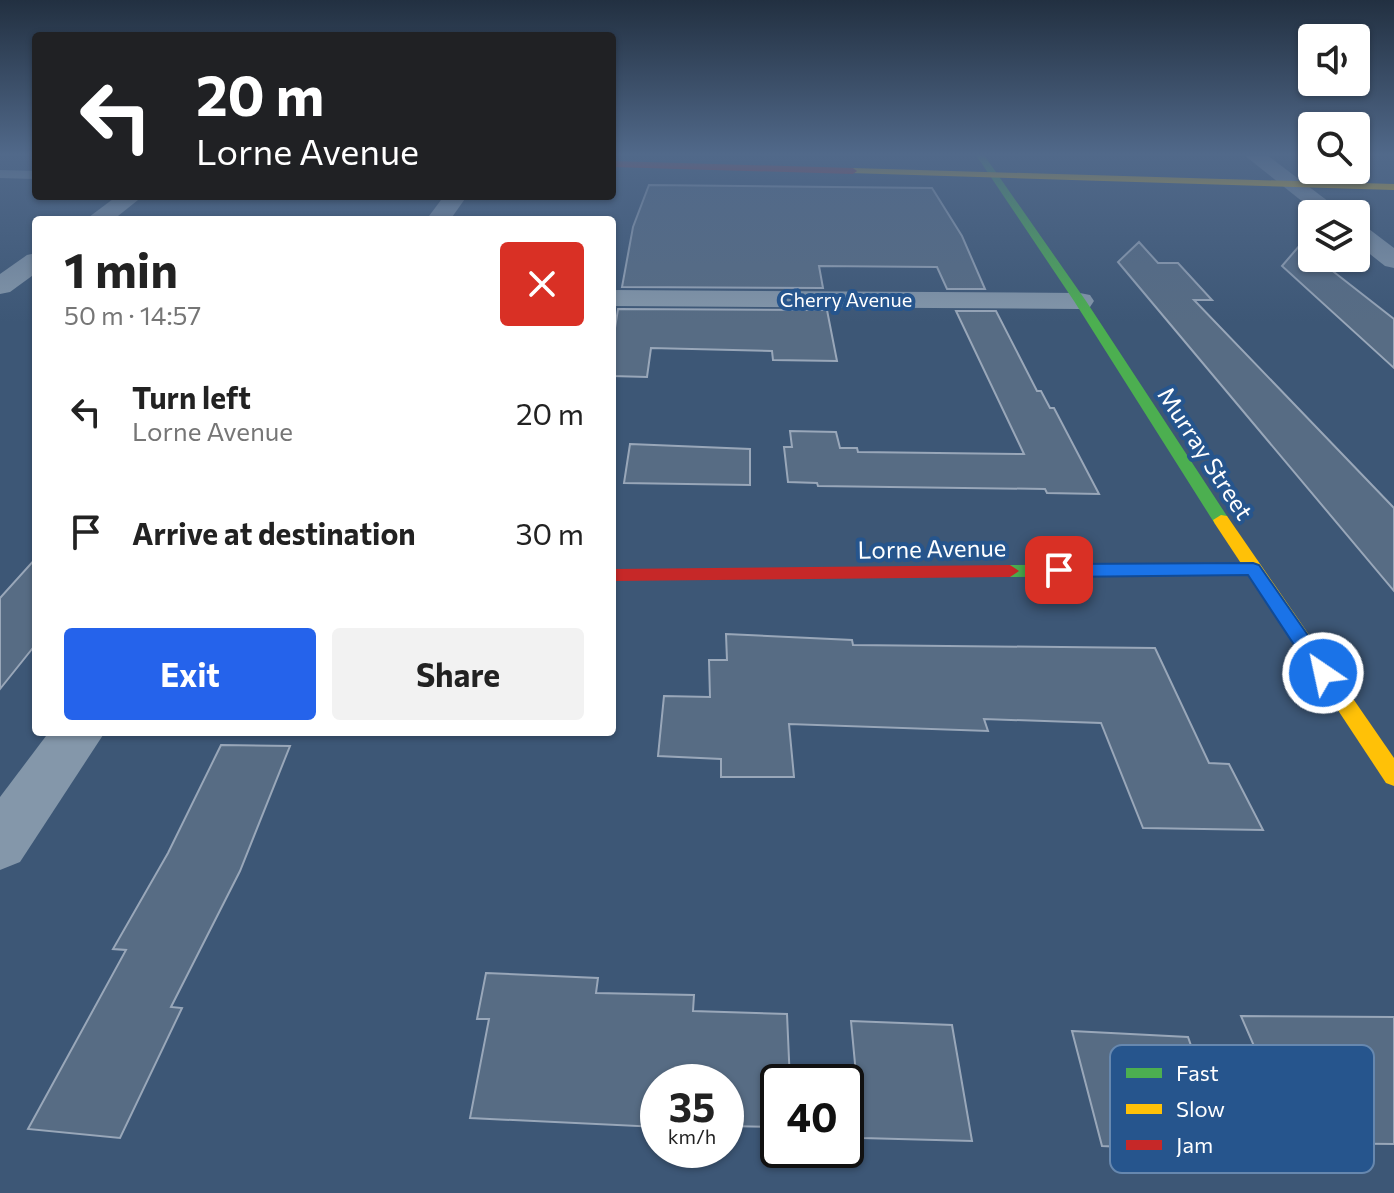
<!DOCTYPE html>
<meta charset="utf-8">
<style>
:root{--surface:#fff;--page:#f2f2f2;--text:#222;--muted:#767676;--accent:#2563eb}
body{margin:0;font-family:Commissioner,sans-serif;background:var(--page);color:var(--text);height:100vh;display:flex;flex-direction:column;font-size:30px;white-space:nowrap}
*{box-sizing:border-box;margin:0}
p{font-size:26px;color:var(--muted)}
.icon{flex:none;width:44px;height:44px;fill:none;stroke:currentColor;stroke-width:2;stroke-linecap:round;stroke-linejoin:round}
.map{position:relative;flex:1;overflow:hidden}
.details{position:absolute;left:32px;top:216px;width:584px;height:520px;display:flex;flex-direction:column;background:var(--surface);border-radius:8px;box-shadow:0 2px 6px #0004}
.details>*{flex:none}
.top-card{position:absolute;left:32px;top:32px;width:584px;height:168px;border-radius:8px;box-shadow:0 2px 6px #0004;background:#202124;color:#fff;overflow:hidden}
.tools{position:absolute;left:1298px;top:24px;display:grid;gap:16px}
.tools a{display:grid;place-items:center;width:72px;height:72px;border-radius:8px;background:var(--surface);box-shadow:0 2px 6px #0004;font-size:40px}
.speed{position:absolute;left:640px;top:1064px;display:flex;gap:16px;font-size:40px;font-weight:700;text-align:center}
.speed>*{display:grid;place-content:center;width:104px;height:104px;border-radius:50%;background:var(--surface);box-shadow:0 2px 6px #0004;line-height:1}
.speed small{font-size:20px;font-weight:400}
.speed .limit{border:4px solid #111;border-radius:12px;background:#fff;color:#111}
.pin{position:absolute;display:grid;place-items:center;width:68px;height:68px;color:#fff;margin:-34px;border-radius:16px;box-shadow:0 4px 12px #0006}
.me{position:absolute;width:88px;margin:-44px;rotate:326deg;stroke-linejoin:round;filter:drop-shadow(0 0 6px #0008)}
.turn{display:flex;align-items:center;gap:28px;height:168px;padding:0 32px;font-size:36px}
.turn .icon{width:104px;height:104px;stroke-width:2.5}
.turn b{display:block;font-size:56px;line-height:68px}
.round{display:grid;place-items:center;flex:none;width:84px;height:84px;border-radius:8px;background:var(--page)}
.overview{display:flex;align-items:center;justify-content:space-between;height:136px;padding:0 32px}
h1{font-size:48px;font-weight:700;line-height:60px}
.primary-button{display:flex;gap:16px;margin-top:auto;padding:16px 32px}
.primary-button a{flex:1;height:92px;border-radius:8px;background:var(--accent);color:#fff;font-size:32px;font-weight:700;line-height:92px;text-align:center}
.primary-button a+a{background:var(--page);color:var(--text)}
ul{padding:0;list-style:none}
li{display:flex;align-items:center;gap:24px;height:120px;padding:0 32px}
li div{flex:1}
li b{display:block;font-size:30px}
li em{font-style:normal}
.map>svg:first-child{display:block}
.building{fill:#576c84;stroke:#99a7b9;stroke-width:2}
.lines{fill:none;stroke-linecap:round;stroke-linejoin:round}
.lane{fill:#8497aa;fill-rule:evenodd}
.street{fill:#8497aa;fill-rule:evenodd}
.fast{fill:#4caf50;fill-rule:evenodd}
.slow{fill:#ffc107;fill-rule:evenodd}
.jam{fill:#c62828;fill-rule:evenodd}
.route{fill:#1a73e8;stroke:#114b97;stroke-width:2}
.labels{text-anchor:middle;dominant-baseline:central;stroke-width:8;stroke-linejoin:round;paint-order:stroke}
.far-street-label{font-size:20px;fill:#fff;stroke:#26558d}
.street-label{font-size:24px;fill:#fff;stroke:#26558d}
.key{fill:#26558d;stroke:#6788af;stroke-width:2}
.key-label{font-size:22px;fill:#fff}
</style>
<div class="map">
<svg width="1394" height="1193" viewBox="0 0 1394 1193">
<rect width="100%" height="100%" fill="#3d5776"/>
<!-- building -->
<g class="building">
<path d="M649 185 932 188 962 236 985 289H947L937 267 819 266 823 288 622 287 633 227Z"/>
<path d="M1139 242 1158 263H1178L1212 300H1194L1394 508V591L1118 262Z"/>
<path d="M1300 245 1312 258H1316L1394 319V368L1282 266Z"/>
<path d="M618 309 827 310 837 361 773 360 772 351 651 348 647 377 612 376V327L615 328Z"/>
<path d="M956 311H996L1037 391H1041L1050 408H1054L1099 494 1047 493 1045 489 818 486 817 483 788 482 784 447H792L790 431 836 432 840 448H857L858 452 1024 454Z"/>
<path d="M630 444 750 449V485L624 483Z"/>
<path d="M36 558V644L0 689V598Z"/>
<path d="M726 634 852 640 853 645 1155 648 1209 763 1229 764 1263 830 1143 828 1101 723 984 719 988 731 789 724 794 777H721V759L658 756 664 696 710 697 709 660H727Z"/>
<path d="M221 745 290 746 240 871 171 1007 182 1008 120 1138 28 1129 126 950 113 949 168 853Z"/>
<path d="M486 973 598 978 596 993 694 995 693 1011 787 1014 790 1082H778V1127L726 1126V1082H658V1127L470 1118 489 1019H477Z"/>
<path d="M1241 1016 1394 1017V1144L1296 1143Z"/>
<path d="M851 1021 952 1025 972 1141 862 1138Z"/>
<path d="M1072 1031 1188 1037 1228 1152 1102 1146Z"/>
</g>
<g class="lines">
<!-- lane -->
<path class="lane" d="M0 170 36 171V179L0 178Z"/>
<!-- street -->
<g class="street">
<path d="M1244 155H1267L1345 214H1318Z"/>
<path d="M117 196H143L113 220H85Z"/>
<path d="M444 196H467L450 220H426Z"/>
<path d="M1356 224 1365 226 1394 248V268L1385 266 1356 243Z"/>
<path d="M36 253V273L10 292 0 294V274L27 255Z"/>
<path d="M612 290 1080 293 1090 295 1094 301 1090 307 1080 309 612 306Z"/>
<path d="M49 732H105L20 862 0 870V797Z"/>
</g>
<!-- fast -->
<g class="fast">
<path d="M976 155H984L1086 301 1227 516 1229 520 1227 524H1215L1074 301Z"/>
<path d="M1253 563 1262 569 1253 575 1010 577 1001 571 1010 565Z"/>
</g>
<!-- slow -->
<g class="slow">
<path d="M853 168 1394 184V190L850 173Z"/>
<path d="M1221 515 1227 516 1394 758V786L1386 783 1215 524 1213 520Z"/>
</g>
<!-- jam -->
<g class="jam">
<path d="M612 161 853 168 857 171 853 174 612 167Z"/>
<path d="M1010 565 1019 571 1010 577 612 581V569Z"/>
</g>
</g>
<!-- sky -->
<linearGradient id="sky" x2="0" y2="1"><stop stop-color="#223041"/><stop offset="0.48" stop-color="#51698a"/><stop offset="1" stop-color="#51698a" stop-opacity="0"/></linearGradient>
<rect width="1394" height="322" fill="url(#sky)"/>
<!-- route -->
<path class="route" d="M1253 563 1259 565 1330 667 1333 673 1330 678H1316L1248 575 1059 577 1050 570 1059 564Z"/>
<g class="labels">
<!-- far-street labels -->
<g class="far-street-label">
<text x="846" y="299">Cherry Avenue</text>
</g>
<!-- street labels -->
<g class="street-label">
<text transform="translate(1206 453) rotate(57)">Murray Street</text>
<text transform="translate(932 548) rotate(-1)">Lorne Avenue</text>
</g>
</g>
<!-- legend -->
<rect x="1110" y="1045" width="264" height="128" rx="12" class="key"/>
<rect x="1126" y="1068" width="36" height="10" fill="#4caf50"/>
<rect x="1126" y="1104" width="36" height="10" fill="#ffc107"/>
<rect x="1126" y="1140" width="36" height="10" fill="#c62828"/>
<g class="key-label">
<text x="1176" y="1081">Fast</text>
<text x="1176" y="1117">Slow</text>
<text x="1176" y="1153">Jam</text>
</g>
</svg>
<div class="tools">
<a><svg class="icon" aria-label="sound" viewBox="0 0 24 24"><path d="M4 9h4l5-4v14l-5-4H4zM17 9q2 3 0 6"/></svg></a>
<a><svg class="icon" aria-label="search" viewBox="0 0 24 24"><circle cx="10" cy="10" r="6"/><path d="M15 15l6 6"/></svg></a>
<a><svg class="icon" aria-label="layers" viewBox="0 0 24 24"><path d="M12 4l9 5-9 5-9-5zM3 14l9 5 9-5"/></svg></a>
</div>
<div class="speed"><div>35<small>km/h</small></div><div class="limit">40</div></div>
<div class="pin" style="left:1059px;top:570px;background:#d93025"><svg class="icon" aria-label="arrive" viewBox="0 0 24 24"><path d="M6 21V4h12l-3 4 3 4H6"/></svg></div>
<svg class="me" style="left:1323px;top:673px" viewBox="-20 -20 40 40"><circle r="17" fill="#1a73e8" stroke="#fff" stroke-width="3"/><path d="M0-11L8 9 0 5-8 9z" fill="#fff"/></svg>
<div class="top-card">
<div class="turn"><svg class="icon" aria-label="left" viewBox="0 0 24 24"><path d="M17 20v-9H6M10 6l-5 5 5 5"/></svg><div><b>20 m</b>Lorne Avenue</div></div>
</div>
<section class="details">
<div class="overview"><div><h1>1 min</h1><p>50 m · 14:57</p></div><a class="round" style="background:#d93025;color:#fff"><svg class="icon" aria-label="close" viewBox="0 0 24 24"><path d="M6 6l12 12M18 6L6 18"/></svg></a></div>
<ul>
<li><svg class="icon" aria-label="left" viewBox="0 0 24 24"><path d="M17 20v-9H6M10 6l-5 5 5 5"/></svg><div><b>Turn left</b><p>Lorne Avenue</p></div><em>20 m</em></li>
<li><svg class="icon" aria-label="arrive" viewBox="0 0 24 24"><path d="M6 21V4h12l-3 4 3 4H6"/></svg><div><b>Arrive at destination</b></div><em>30 m</em></li>
</ul>
<div class="primary-button"><a>Exit</a><a>Share</a></div>
</section>
</div>
